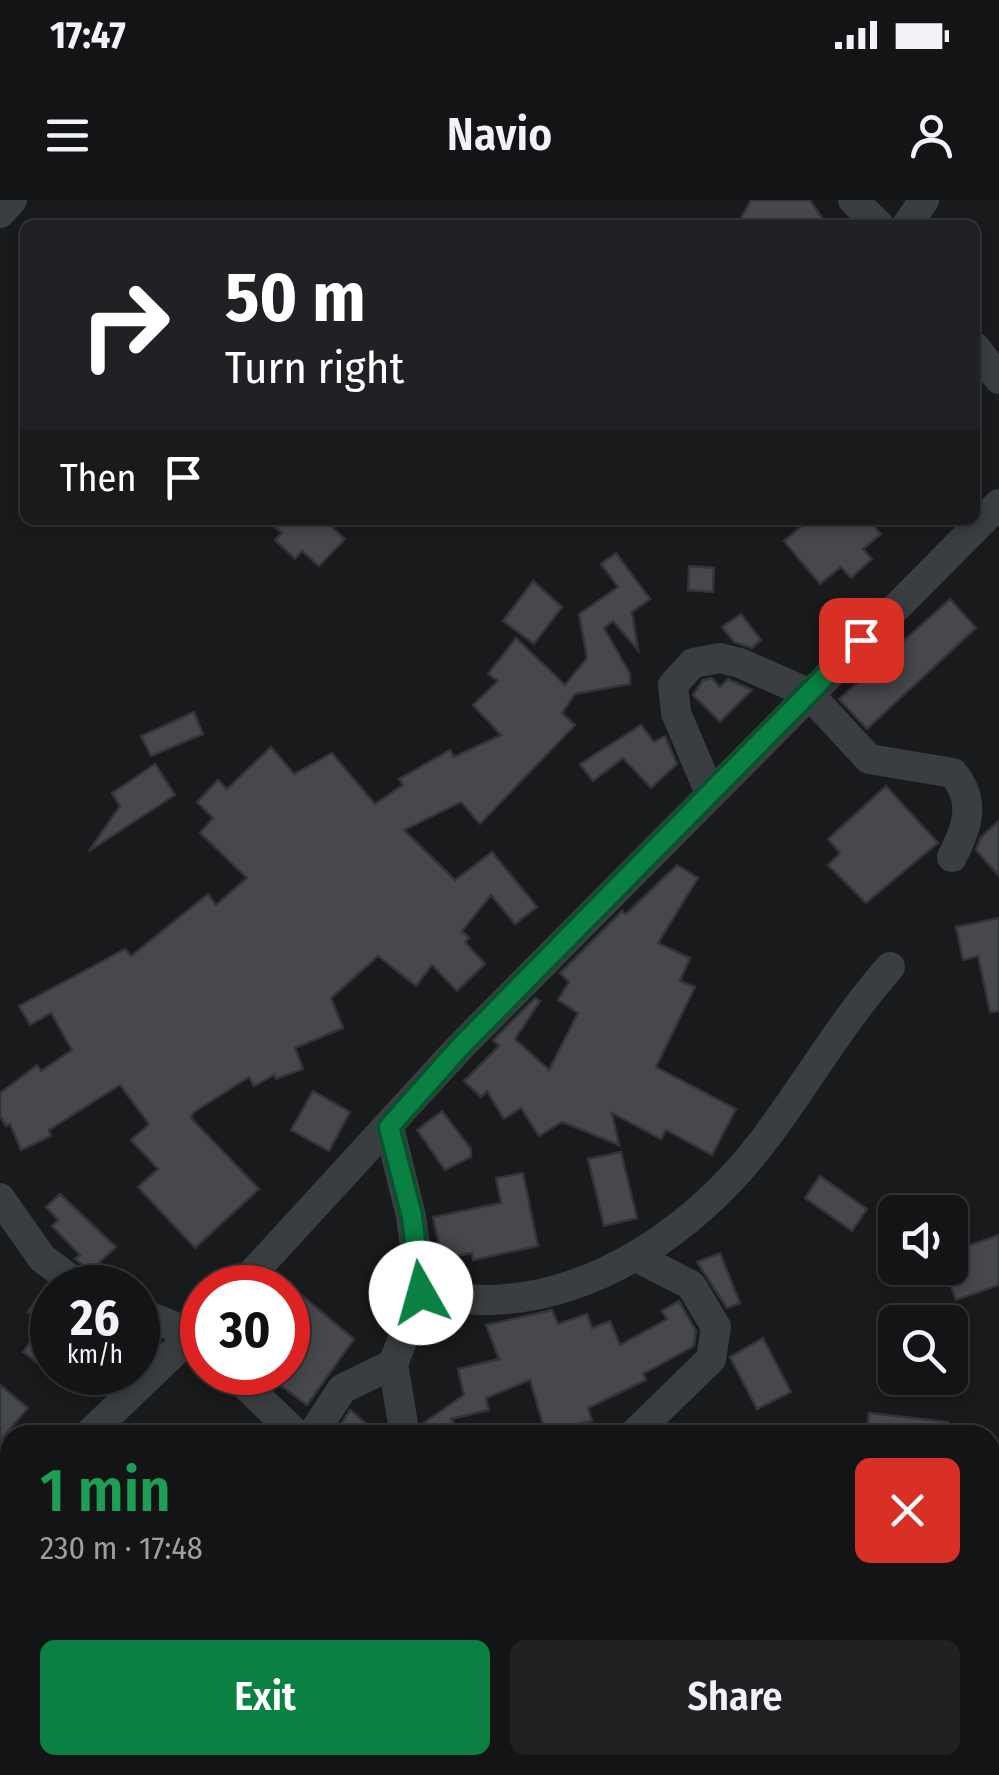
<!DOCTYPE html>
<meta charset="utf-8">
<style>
:root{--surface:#131415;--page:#202122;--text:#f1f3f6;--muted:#9d9ea0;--line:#323334;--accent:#0b8043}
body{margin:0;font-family:"Fira Sans Condensed",sans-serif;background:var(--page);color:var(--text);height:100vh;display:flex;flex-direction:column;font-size:38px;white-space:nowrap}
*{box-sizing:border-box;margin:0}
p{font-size:32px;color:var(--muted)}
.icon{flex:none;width:55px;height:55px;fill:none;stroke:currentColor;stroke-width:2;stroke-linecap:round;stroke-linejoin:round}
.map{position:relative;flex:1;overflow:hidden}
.drawer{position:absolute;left:0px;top:1225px;width:1000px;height:350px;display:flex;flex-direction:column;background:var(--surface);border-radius:30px 30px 0 0;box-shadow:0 5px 15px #0003,0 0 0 2px var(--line)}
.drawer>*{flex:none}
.banner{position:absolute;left:20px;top:20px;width:960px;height:305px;border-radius:15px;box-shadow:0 5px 15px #0003,0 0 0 2px var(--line);background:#202124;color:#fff;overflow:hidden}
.tools{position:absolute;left:878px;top:995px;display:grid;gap:20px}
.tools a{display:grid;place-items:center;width:90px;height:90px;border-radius:15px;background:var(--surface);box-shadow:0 5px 15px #0003,0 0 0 2px var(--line);font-size:50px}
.speed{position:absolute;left:30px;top:1065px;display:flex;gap:20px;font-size:50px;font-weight:700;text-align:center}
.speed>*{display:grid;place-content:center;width:130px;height:130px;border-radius:50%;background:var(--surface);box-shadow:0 5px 15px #0003,0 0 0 2px var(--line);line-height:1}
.speed small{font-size:25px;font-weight:400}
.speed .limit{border:15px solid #d22;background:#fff;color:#111}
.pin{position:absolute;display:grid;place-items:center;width:85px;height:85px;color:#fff;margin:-42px;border-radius:20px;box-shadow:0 5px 15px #0006}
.me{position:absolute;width:110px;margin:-55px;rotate:353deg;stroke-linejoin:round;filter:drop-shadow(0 0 8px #0008)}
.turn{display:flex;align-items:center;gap:35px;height:210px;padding:0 40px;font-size:45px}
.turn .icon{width:130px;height:130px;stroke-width:2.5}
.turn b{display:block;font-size:70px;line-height:85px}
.then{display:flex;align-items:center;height:95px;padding:0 40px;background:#0003;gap:20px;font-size:38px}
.round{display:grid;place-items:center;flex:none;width:105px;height:105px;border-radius:15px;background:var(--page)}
.headline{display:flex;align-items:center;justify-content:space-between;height:170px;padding:0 40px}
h1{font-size:60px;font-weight:600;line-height:75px;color:#1e9e55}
.button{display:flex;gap:20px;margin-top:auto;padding:20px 40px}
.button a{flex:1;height:115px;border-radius:15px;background:var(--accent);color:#fff;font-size:40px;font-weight:600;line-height:115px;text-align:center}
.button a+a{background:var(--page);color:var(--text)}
.status{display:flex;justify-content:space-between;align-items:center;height:70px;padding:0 50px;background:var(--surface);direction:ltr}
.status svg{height:28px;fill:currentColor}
header{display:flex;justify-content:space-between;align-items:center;height:130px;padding:0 40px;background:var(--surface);font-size:45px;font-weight:600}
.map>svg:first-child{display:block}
.building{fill:#46484c;stroke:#333438;stroke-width:2.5}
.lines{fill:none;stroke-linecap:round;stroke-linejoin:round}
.minor{stroke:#3a3d41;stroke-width:30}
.route-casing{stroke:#07532c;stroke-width:25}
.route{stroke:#0b8043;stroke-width:18}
</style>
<div class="status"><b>17:47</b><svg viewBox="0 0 49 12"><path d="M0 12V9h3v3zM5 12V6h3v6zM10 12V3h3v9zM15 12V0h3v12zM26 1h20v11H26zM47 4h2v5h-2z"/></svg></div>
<header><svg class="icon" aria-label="menu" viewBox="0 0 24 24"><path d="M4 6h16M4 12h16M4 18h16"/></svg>Navio<svg class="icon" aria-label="person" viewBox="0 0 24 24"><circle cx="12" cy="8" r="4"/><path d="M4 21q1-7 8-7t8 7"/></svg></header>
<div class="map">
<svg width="999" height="1575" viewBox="0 0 999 1575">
<rect width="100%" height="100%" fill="#191a1c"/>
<!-- building -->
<g class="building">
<path d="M751 0H810L827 25H737Z"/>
<path d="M268 320H324L345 339 319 366 302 351 295 359 275 340 282 333Z"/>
<path d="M809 320H869L881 334 863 349 872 359 851 378 841 367 820 384 784 341Z"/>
<path d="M616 353 650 399 632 412 638 450 613 421 604 428 630 474V484L575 494 562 513 575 525 480 624 461 602 404 630 455 680 492 652 537 707 515 724 491 695 462 731 469 738 465 742 485 764 457 791 432 765 416 786 378 756 331 798 343 828 295 848 303 869 276 879 274 875 254 886 249 877 194 912 191 918 259 989 195 1048 138 987 158 969 131 940 149 924 120 885 49 930 51 936 21 950 10 924 6 926 0 916V893L37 865 41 871 72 850 51 813 30 825 19 806 125 749 131 756 208 694 216 705 247 678 200 633 213 618 197 602 218 580 227 589 271 547 294 574 332 553 375 604 403 585 399 579 450 550 454 557 501 535 473 505 498 481 488 474 516 438 565 485 587 458 579 414 618 387 601 364Z"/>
<path d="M689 366 714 368 713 392 688 390Z"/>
<path d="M533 381 562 407 534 444 503 421Z"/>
<path d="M950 399 976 428 867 529 839 499Z"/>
<path d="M741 414 761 440 752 448 734 442 722 427Z"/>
<path d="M712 478 720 487 728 479 752 490 720 522 693 495 703 480Z"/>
<path d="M194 512 203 534 151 556 141 536Z"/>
<path d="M641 525 654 542 665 536 677 564 651 588 623 558 593 581 580 564Z"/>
<path d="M155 564 175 595 89 651 120 606 112 593Z"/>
<path d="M886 586 938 643 866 703 828 665 840 653 828 639Z"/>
<path d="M999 621V676L976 650 981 637Z"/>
<path d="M677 665 698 678 658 743 690 758 680 781 695 787 656 867 736 909 712 955 666 930 661 939 612 913 619 945 562 922 539 936 521 908 504 919 487 891 481 897 464 881 499 846 493 840 535 798 540 801 515 839 549 870 578 813 558 800 569 782 560 773 622 711 626 714Z"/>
<path d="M999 718V811L990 812 978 756 963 760 956 727Z"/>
<path d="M313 891 350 912 329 951 291 930Z"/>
<path d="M442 911 471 949V957L445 970 417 930Z"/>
<path d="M621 952 637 1018 604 1026 588 959Z"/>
<path d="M523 973 538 1046 473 1060 472 1053 442 1059 433 1017 501 1003 496 978Z"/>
<path d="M820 976 867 1009 852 1031 805 998Z"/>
<path d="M60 994 116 1047 90 1071 75 1059 80 1055 52 1026 58 1020 46 1007Z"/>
<path d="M999 1035V1085L956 1100 944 1068H950V1052Z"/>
<path d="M720 1053 740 1103 727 1108 697 1062Z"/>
<path d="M288 1084 354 1139 307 1205 262 1172H288Z"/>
<path d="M40 1094 52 1102V1174L23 1152 45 1122 28 1112Z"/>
<path d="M679 1101 696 1131 694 1146 643 1174 646 1180 588 1208 592 1221 575 1225 578 1235H546L530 1180 486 1198 489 1210 451 1219 462 1235H423L422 1224 464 1195 458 1169 499 1159 486 1125 552 1110 558 1124 587 1114 592 1128 610 1121 620 1145 667 1119 662 1111Z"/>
<path d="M763 1138 791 1192 757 1209 730 1157Z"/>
<path d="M0 1185 28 1208 0 1241Z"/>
<path d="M350 1210 367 1224 358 1235H334Z"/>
<path d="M869 1213 948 1222 947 1235H866Z"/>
</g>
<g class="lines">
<!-- minor -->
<g class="minor">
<path d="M853 0 879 25"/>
<path d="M0 13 12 0"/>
<path d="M907 25 924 0"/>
<path d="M975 147 999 179"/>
<path d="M710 593 676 513 673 485 693 463 720 458 740 463 808 493 869 559 953 573C976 601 968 626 952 657"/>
<path d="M0 998 42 1058 82 1088"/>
<path d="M239 1088 460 847 999 304"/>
<path d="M421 1093C443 1095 467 1101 490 1100 600 1097 699 1025 764 940 807 883 842 821 890 767"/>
<path d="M393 1164 405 1235"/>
<path d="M232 1172 297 1235"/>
<path d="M88 1235 193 1134 138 1112"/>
<path d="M312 1235 342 1189 393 1164 421 1093 411 1016 389 927"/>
<path d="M633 1235 711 1159 716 1127 691 1085 636 1057"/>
<path d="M0 1319 10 1309"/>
<path d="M160 1565 167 1575"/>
<path d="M987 1565 999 1569"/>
<path d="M444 1575 447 1572"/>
</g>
</g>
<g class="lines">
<!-- route casing -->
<g class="route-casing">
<path id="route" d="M421 1093 412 1016 389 927 460 847 861 440"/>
</g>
<!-- route -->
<use href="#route" class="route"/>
</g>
</svg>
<div class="tools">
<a><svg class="icon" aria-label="sound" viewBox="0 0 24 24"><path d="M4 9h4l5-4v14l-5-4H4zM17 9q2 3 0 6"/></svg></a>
<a><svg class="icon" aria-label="search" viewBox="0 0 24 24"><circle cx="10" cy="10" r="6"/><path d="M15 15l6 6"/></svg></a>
</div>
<div class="speed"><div>26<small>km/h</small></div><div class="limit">30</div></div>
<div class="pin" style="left:861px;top:440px;background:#d93025"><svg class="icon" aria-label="arrive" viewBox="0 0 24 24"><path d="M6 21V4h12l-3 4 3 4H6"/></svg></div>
<svg class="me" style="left:421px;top:1093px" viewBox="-20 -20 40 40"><circle r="19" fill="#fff"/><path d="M0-13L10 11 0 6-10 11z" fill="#0b8043"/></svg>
<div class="banner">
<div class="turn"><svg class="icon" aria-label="right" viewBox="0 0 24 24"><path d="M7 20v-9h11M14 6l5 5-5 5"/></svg><div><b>50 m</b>Turn right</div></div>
<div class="then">Then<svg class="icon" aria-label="arrive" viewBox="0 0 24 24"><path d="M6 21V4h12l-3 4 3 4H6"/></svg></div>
</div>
<section class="drawer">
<div class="headline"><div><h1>1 min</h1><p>230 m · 17:48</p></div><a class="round" style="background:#d93025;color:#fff"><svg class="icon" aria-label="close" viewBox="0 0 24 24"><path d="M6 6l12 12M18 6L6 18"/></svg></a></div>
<div class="button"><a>Exit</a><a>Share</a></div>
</section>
</div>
